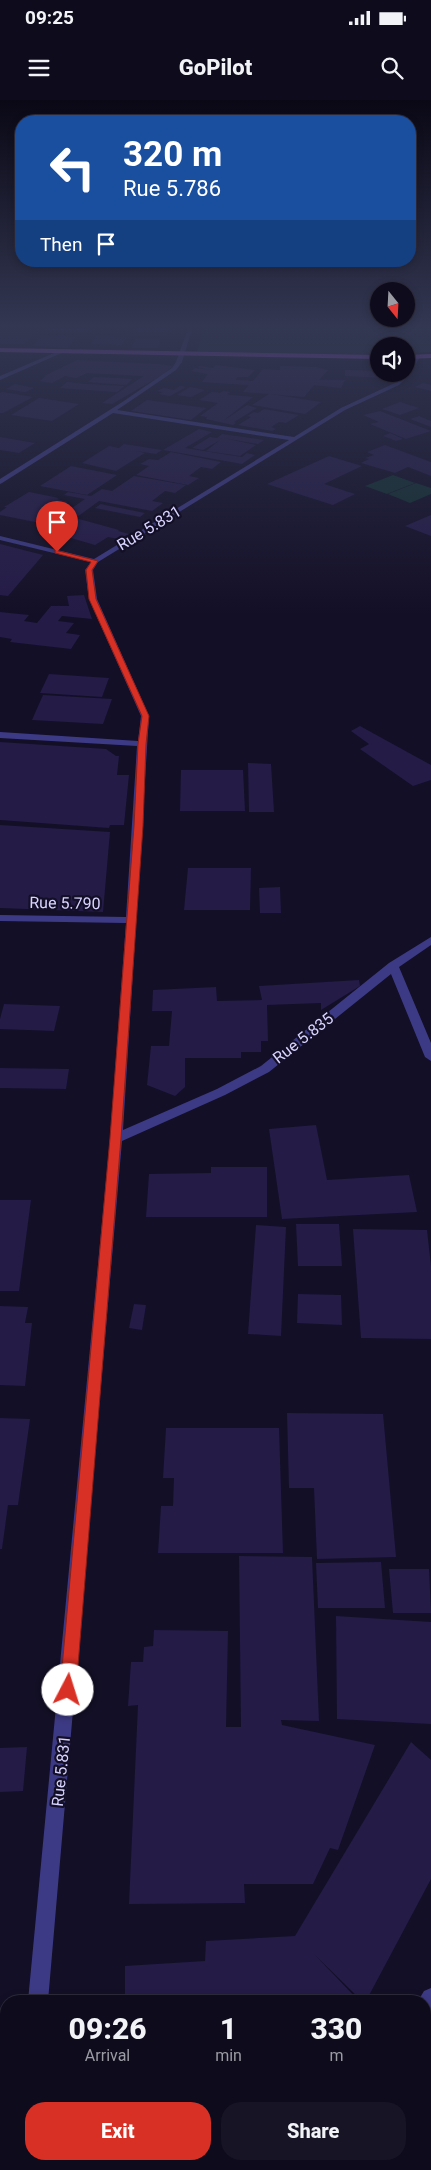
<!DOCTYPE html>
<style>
:root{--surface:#0e0b1c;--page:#171425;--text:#f1f3f6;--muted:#9b9ba3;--line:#2e2b3b;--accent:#d93025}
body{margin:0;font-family:Roboto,sans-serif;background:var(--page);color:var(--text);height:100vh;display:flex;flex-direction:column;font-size:19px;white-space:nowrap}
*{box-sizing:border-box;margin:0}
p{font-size:16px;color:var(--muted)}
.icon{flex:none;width:28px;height:28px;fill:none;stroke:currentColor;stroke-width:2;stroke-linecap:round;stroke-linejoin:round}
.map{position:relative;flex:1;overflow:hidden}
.details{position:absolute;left:0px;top:1895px;width:431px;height:175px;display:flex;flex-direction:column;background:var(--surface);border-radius:20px 20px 0 0;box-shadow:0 2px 8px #0003,0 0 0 1px var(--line)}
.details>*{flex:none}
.hud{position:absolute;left:15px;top:15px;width:401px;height:152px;border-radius:20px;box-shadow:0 2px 8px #0003,0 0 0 1px var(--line);background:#1a4fa0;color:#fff;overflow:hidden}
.needle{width:32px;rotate:162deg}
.buttons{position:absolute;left:370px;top:182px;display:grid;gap:10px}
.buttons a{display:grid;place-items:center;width:45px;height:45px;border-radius:50%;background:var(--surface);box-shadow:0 2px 8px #0003,0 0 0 1px var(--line);font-size:25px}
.pin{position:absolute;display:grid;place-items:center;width:42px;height:42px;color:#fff;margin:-51px -21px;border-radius:50% 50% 50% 0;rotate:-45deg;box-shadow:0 0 5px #0007}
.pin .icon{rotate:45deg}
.me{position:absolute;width:55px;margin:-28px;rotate:5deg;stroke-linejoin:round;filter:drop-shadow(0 0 4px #0008)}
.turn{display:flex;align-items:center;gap:18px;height:105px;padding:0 25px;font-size:22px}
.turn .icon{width:65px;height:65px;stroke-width:2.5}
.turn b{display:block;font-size:35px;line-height:42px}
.then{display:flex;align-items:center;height:48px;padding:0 25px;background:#0003;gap:10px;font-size:19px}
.eta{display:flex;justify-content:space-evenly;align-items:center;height:85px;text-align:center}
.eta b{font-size:30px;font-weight:800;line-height:35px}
.action{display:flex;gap:10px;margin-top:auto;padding:10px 25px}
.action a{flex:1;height:58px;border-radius:20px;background:var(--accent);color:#fff;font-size:20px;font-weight:800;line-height:58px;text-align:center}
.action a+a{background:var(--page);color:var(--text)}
.status{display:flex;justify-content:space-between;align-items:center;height:35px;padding:0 25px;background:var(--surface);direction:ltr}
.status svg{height:14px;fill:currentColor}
header{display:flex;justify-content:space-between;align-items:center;height:65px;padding:0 25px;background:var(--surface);font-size:22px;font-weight:800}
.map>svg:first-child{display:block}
.green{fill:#12302f}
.building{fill:#241b47}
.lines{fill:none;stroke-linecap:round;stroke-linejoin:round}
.minor{fill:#3d3a85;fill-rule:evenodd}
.major{fill:#c25bff;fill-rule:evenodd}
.route{fill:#d93025;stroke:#8d1f18}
.labels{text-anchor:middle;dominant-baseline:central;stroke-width:4.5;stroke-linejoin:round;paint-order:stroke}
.street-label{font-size:16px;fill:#d9d4ff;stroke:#130f26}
</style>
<div class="status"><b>09:25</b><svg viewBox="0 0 49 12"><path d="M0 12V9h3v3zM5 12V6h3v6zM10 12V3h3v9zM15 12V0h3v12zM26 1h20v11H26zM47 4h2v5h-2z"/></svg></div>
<header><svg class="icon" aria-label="menu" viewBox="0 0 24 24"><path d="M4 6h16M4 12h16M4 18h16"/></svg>GoPilot<svg class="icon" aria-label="search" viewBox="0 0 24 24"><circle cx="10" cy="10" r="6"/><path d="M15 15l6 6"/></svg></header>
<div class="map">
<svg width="431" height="2070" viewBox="0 0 431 2070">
<rect width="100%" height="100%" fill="#130f26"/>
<!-- green -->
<g class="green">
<path d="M204 226H431V252L406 254V246H379V254L286 255 197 252Z"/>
<path d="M393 375 415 383 387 394 365 386Z"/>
<path d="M416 383 431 388V394L410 403 388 394Z"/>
</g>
<!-- building -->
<g class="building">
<path d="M47 226H88L87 228H89L87 232 46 231Z"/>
<path d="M138 226 170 227 167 235 102 234 104 231 135 232Z"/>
<path d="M0 232 34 233 24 244H0Z"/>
<path d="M42 236 75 237 68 248 33 246Z"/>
<path d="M96 236 126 237 122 245 91 244Z"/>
<path d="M135 239H160L158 248H132Z"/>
<path d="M77 260 158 264 173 266 162 275 112 304 102 303 144 276 87 273 76 278 65 276 52 283 40 281 46 276H44Z"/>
<path d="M216 265 255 270 248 277H237L236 280 253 281 263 269 280 270V266L316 267 328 270 319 280H345L341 288 314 285 304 297 270 294 321 302 305 314 252 305 269 294 243 292 249 285 202 282 208 274 191 271 195 268 211 270 197 267 200 266 213 268Z"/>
<path d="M345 270 379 271V274H387L386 278 345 276Z"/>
<path d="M94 277 132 279 126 285 88 282Z"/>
<path d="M67 282 85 284 124 286 117 292 60 288Z"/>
<path d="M423 283 431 285V291L415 287Z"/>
<path d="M15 284 29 287 34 288 25 292 6 289Z"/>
<path d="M180 286 186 287 170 296 159 294 163 292 157 291 164 288 174 290Z"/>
<path d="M190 287 205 290 191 297 177 295Z"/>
<path d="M223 291 230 292 227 294 230 295 253 297 223 321 247 305 257 308 234 322 236 323 233 325 206 319 207 317 200 316 218 303 199 300 212 292 220 293Z"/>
<path d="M2 292 33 297 3 313H0V293Z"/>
<path d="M39 298 79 304 52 321 11 315Z"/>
<path d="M147 300 206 308 191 320 131 311Z"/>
<path d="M400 302 419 308 400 315 382 309Z"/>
<path d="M264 309 299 315 286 323 279 322 271 327 276 329 272 331 238 325 251 317 247 316 254 312 258 313Z"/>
<path d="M380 311 398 318 431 331 406 339 370 324 379 322 363 315Z"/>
<path d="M419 316 431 321V327L410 319Z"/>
<path d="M199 329 212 332 185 348 242 357 247 353 255 355 242 364 163 350Z"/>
<path d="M390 333 403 339 396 341 383 336Z"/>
<path d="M222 334 264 340 258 344 223 338 256 345 240 356 206 351 220 340 203 350 192 348 210 337 217 338Z"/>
<path d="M0 337 35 343 19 353 0 350Z"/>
<path d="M124 344 162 350 156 354 136 351 145 353 116 371 82 363 109 346 119 348Z"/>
<path d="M385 345 431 362V376L408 367 395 373 361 363 369 359 365 358 374 355 367 352Z"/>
<path d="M171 352 221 362 212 369 201 367 189 376 199 378 188 385 136 375 149 366 140 364 149 359 158 360Z"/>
<path d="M329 356 362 366 324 384 355 394 333 405 267 384Z"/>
<path d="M71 366 117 375 87 395 40 386Z"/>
<path d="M134 376 186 385 175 393 165 391 152 401 163 403 152 411 99 401 66 425 52 422 85 399 64 395 68 392 91 396 102 389 112 391Z"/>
<path d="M29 392 59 398 57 399 68 402 40 423 0 415V412L7 407H4Z"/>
<path d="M101 404 105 405 145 413 140 417 95 408Z"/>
<path d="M431 415V436L405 426Z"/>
<path d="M79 419 119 430 118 431 129 434 119 439 108 437 95 445 54 433Z"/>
<path d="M0 444 43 455 8 496 0 495Z"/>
<path d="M84 495 92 519 62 516 58 521 74 523 66 533 80 535 71 549 10 542 12 539 0 537V512L29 515 24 521 37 523 51 506H69L67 496Z"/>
<path d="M49 574 109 578 102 597 40 593Z"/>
<path d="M43 595 112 599 103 624 32 620Z"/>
<path d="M360 626 431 665V680L413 686 360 649 369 644 351 631Z"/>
<path d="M0 642 106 649 116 656H119L117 675H129L124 725H110L109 728 0 720Z"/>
<path d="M248 663 271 664 274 712H249Z"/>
<path d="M181 670H243L245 711H180Z"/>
<path d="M0 725 110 732 103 812 0 808Z"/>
<path d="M188 768H251L250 810H184Z"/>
<path d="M280 787 281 813H260L259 788Z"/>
<path d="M359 880 360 886 321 910V903L267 905 268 941H261V952H241V958H185V987L175 996 147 985 151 946H169L172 911H152L153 890 216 887 217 901 262 900 259 886Z"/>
<path d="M4 904 60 906 54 931 0 929V919Z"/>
<path d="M0 968 69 969 66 989 0 988Z"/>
<path d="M316 1025 327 1080 409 1075 417 1112 282 1119 269 1029Z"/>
<path d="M211 1067H267V1117H146L149 1074 211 1073Z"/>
<path d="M0 1100H31L19 1191H0Z"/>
<path d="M296 1124H339L342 1166H298Z"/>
<path d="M256 1125 286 1127 281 1236 248 1234Z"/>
<path d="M353 1129 427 1130 431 1166V1239L361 1238Z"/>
<path d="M298 1194 341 1195 342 1225 297 1223Z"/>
<path d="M134 1204 146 1205 142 1230 129 1228Z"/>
<path d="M0 1206 28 1207 25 1223H32L25 1286 0 1285Z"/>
<path d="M287 1313 383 1314 396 1457 317 1459 314 1388H289Z"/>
<path d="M0 1318 30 1319 18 1405H8L2 1449H0Z"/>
<path d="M166 1328H279L283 1453H158L161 1406H173L174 1378H163Z"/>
<path d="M239 1456 312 1457 319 1621 281 1620 282 1625 375 1645 338 1750 330 1748 313 1784H244L245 1803 129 1804 138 1605 128 1606 131 1562H143L144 1547 153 1546 154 1530 228 1531 226 1627H241Z"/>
<path d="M381 1462 385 1508H318L316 1463Z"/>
<path d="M389 1469H429L431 1513H393Z"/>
<path d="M336 1516 431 1522V1624L337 1619Z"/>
<path d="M411 1642 431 1660V1779L366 1901H362L315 1855 359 1901H125V1866L205 1861 206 1841 295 1836Z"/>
<path d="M27 1647 23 1691 0 1692V1648Z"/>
</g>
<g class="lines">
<!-- minor -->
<g class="minor">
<path d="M189 226H193L182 262 176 270 117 310 294 337 341 308 395 283 406 274 415 256 420 257 411 273 399 285 345 310 98 462 93 470 97 499 149 616 123 1030 217 989 261 966 389 863 431 837V845L399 867 431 943V961L425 957 391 874 269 972 225 995 122 1041 48 1901H28L110 1038 126 823 0 821V815L126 817 137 646 0 638V632L138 641 141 616 89 499 85 470 91 462 0 440V436L94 459 289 340 113 313 2 383 0 384V379L124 301 172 268 176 262Z"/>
<path d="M59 251 64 252 0 280V276Z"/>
<path d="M431 1888V1917L425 1919V1901H418L424 1891Z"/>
<path d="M13 2064H35L34 2070H12Z"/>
<path d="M297 2064H327L325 2070H295Z"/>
</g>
<!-- major -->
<g class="major">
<path d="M0 248 379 255V259L0 252Z"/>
<path d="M431 254V258L406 259V255Z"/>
</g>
</g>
<!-- sky -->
<linearGradient id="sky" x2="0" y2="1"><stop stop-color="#0a0815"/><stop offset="0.44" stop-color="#333752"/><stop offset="1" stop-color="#333752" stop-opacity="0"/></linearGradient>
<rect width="431" height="515" fill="url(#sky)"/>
<!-- route -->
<path class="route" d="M55 450 98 461 92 470 96 499 149 616 146 644 143 726 121 1038 76 1590 73 1596 68 1599 62 1596 60 1590 110 1038 134 726 138 644 142 616 89 499 86 470 91 462 55 453Z"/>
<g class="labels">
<!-- street labels -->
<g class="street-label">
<text transform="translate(149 428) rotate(-31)">Rue 5.831</text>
<text transform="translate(65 803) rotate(1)">Rue 5.790</text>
<text transform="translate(303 938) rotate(-38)">Rue 5.835</text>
<text transform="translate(61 1671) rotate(-84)">Rue 5.831</text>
</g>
</g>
</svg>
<div class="buttons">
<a><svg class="needle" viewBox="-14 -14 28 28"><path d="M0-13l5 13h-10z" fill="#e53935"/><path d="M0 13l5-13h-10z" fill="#9b9ba3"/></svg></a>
<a><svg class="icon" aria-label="sound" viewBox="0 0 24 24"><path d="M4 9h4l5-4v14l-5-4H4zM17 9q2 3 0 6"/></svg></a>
</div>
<div class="pin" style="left:57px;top:452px;background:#d93025"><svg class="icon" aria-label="arrive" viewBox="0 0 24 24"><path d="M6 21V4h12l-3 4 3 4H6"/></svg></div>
<svg class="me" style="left:68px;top:1590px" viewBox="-20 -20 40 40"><circle r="19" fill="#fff"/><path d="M0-13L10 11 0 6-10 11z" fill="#d93025"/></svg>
<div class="hud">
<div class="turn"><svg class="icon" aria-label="left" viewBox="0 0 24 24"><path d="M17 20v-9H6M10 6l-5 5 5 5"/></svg><div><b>320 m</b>Rue 5.786</div></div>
<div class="then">Then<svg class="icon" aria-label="arrive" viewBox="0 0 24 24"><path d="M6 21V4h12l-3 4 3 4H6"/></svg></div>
</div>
<section class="details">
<div class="eta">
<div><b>09:26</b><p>Arrival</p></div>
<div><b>1</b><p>min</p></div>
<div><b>330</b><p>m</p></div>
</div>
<div class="action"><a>Exit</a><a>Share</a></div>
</section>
</div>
